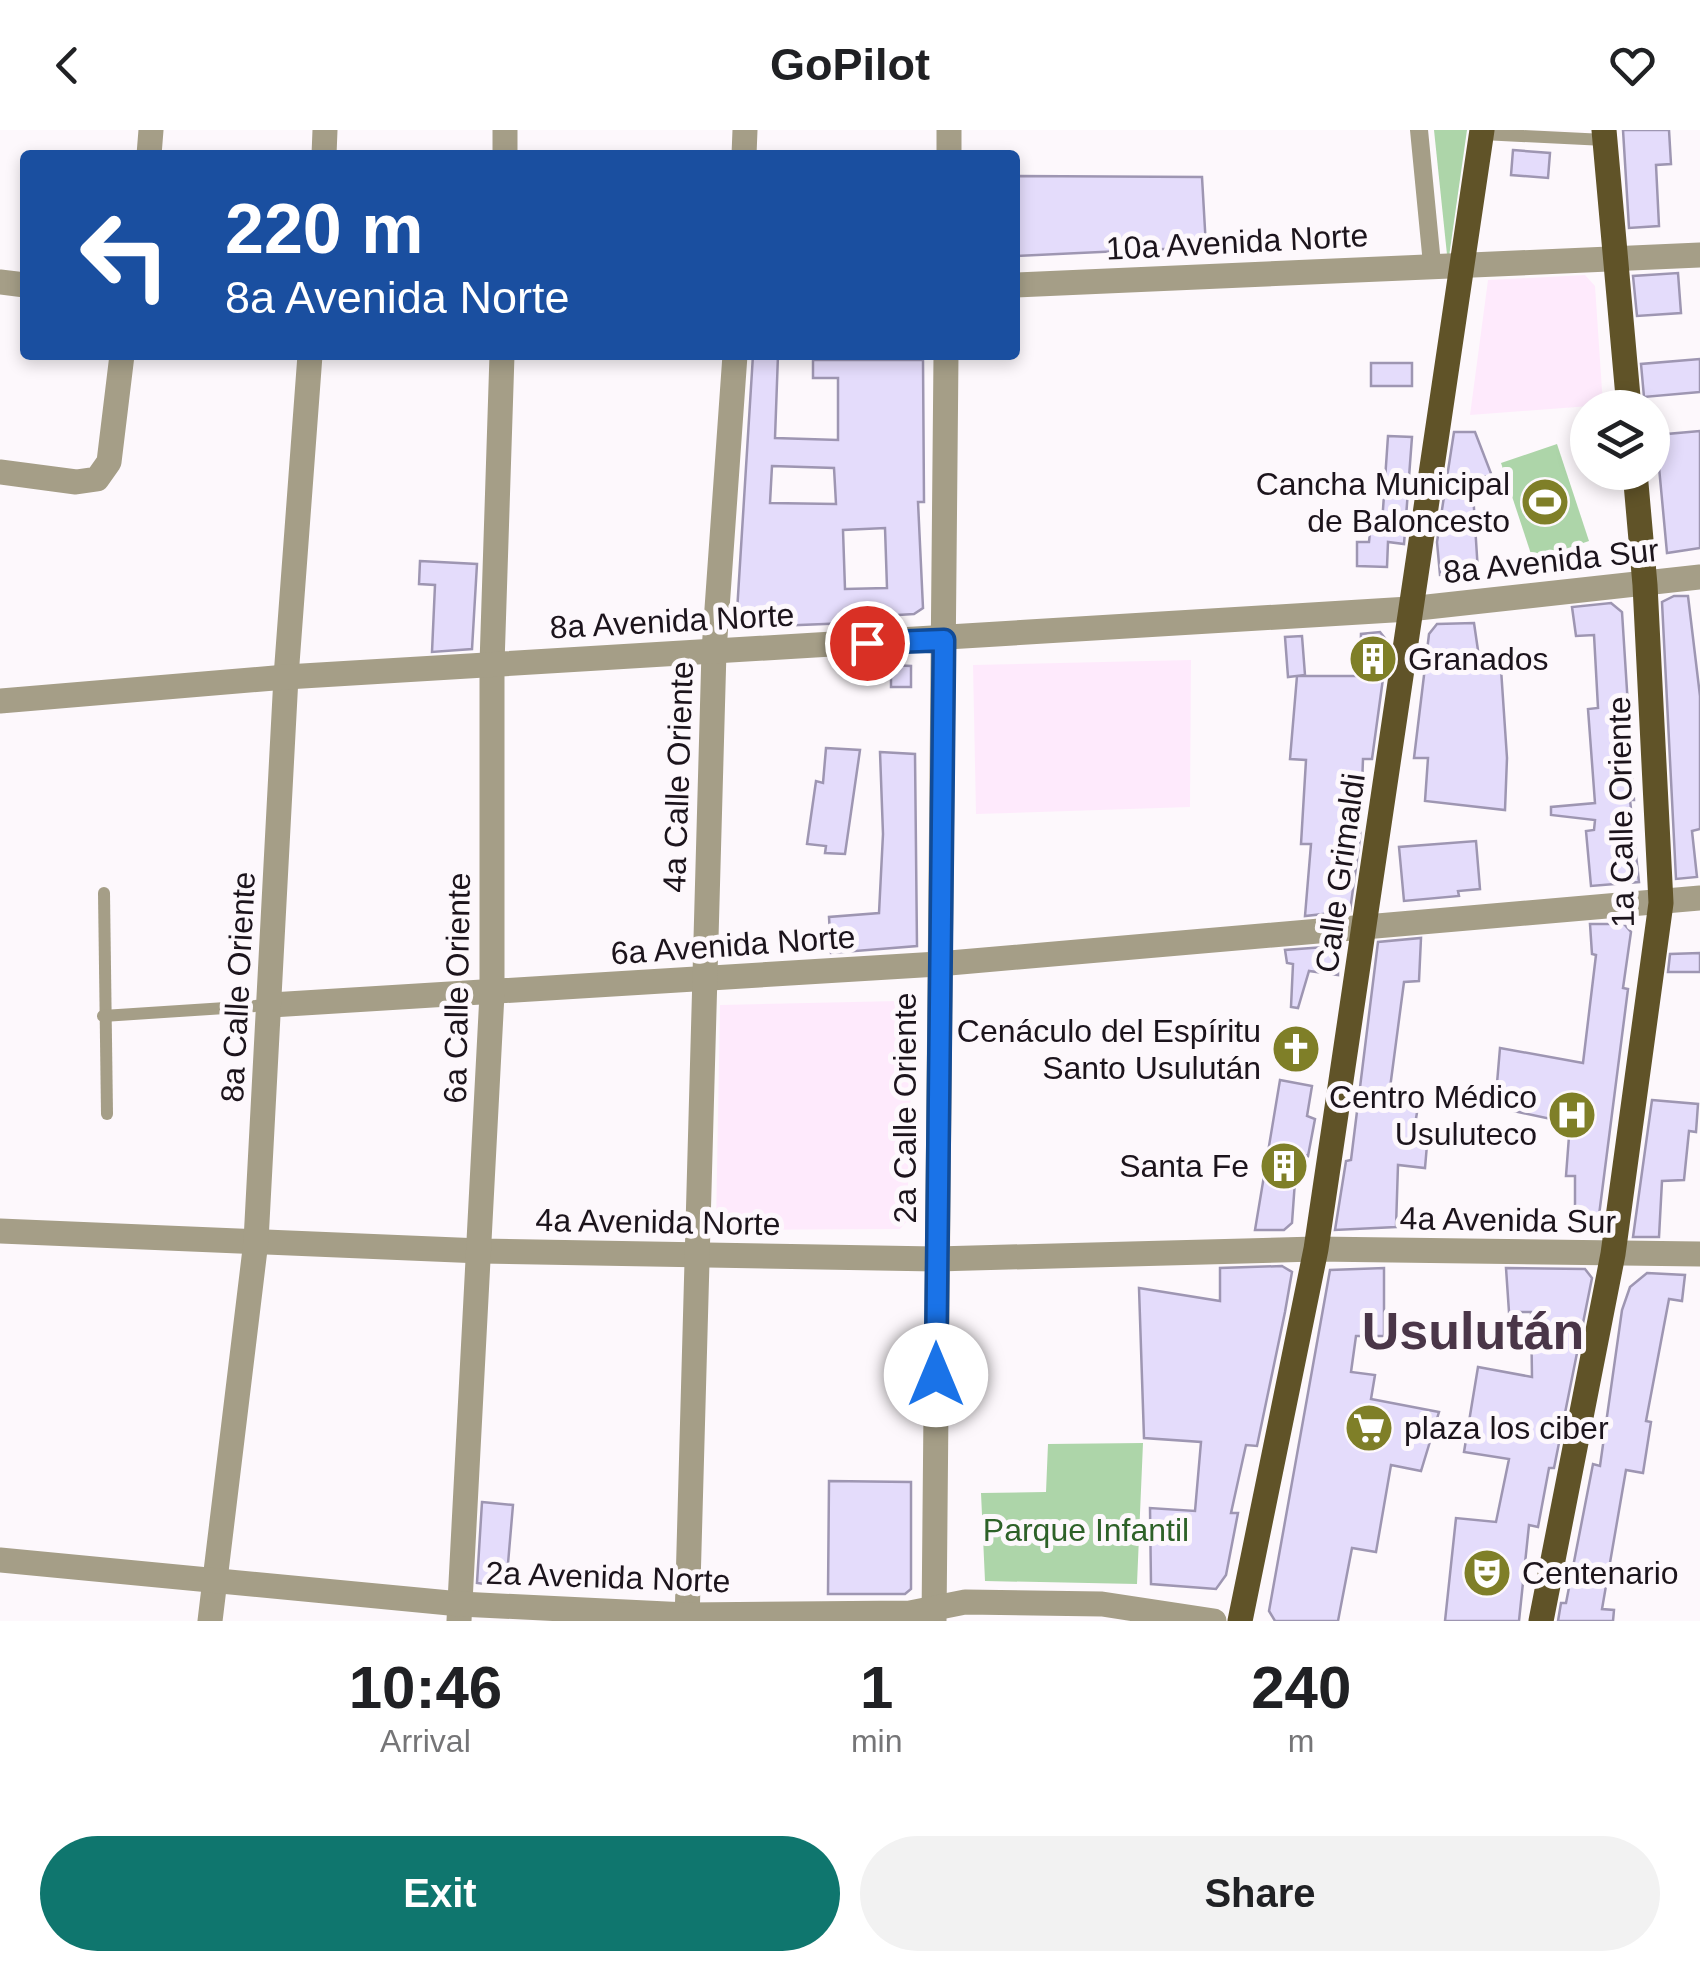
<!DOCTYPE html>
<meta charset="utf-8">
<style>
:root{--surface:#fff;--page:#f2f2f2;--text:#202124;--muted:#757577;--accent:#0f766e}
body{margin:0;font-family:Helvetica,sans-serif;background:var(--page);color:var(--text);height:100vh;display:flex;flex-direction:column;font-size:38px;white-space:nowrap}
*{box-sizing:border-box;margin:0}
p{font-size:32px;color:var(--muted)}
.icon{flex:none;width:55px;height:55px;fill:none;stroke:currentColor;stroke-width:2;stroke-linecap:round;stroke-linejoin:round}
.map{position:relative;height:1491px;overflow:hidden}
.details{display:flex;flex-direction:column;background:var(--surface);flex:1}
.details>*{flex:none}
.hud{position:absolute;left:20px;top:20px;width:1000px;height:210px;border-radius:10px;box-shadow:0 5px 15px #0003;background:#1a4fa0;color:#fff;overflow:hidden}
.fabs{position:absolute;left:1570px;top:260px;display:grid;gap:20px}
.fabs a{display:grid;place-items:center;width:100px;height:100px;border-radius:50%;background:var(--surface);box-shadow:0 5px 15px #0003;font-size:50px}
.pin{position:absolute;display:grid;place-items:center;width:85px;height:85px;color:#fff;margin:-42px;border:5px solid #fff;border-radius:50%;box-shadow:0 2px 10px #0007}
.me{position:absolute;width:110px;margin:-55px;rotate:0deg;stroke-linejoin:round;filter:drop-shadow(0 0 8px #0008)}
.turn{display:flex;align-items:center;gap:35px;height:210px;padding:0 40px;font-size:45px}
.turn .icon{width:130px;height:130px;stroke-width:2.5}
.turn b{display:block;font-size:70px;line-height:85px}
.eta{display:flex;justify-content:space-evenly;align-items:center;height:170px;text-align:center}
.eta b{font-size:60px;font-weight:600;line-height:70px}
.button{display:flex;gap:20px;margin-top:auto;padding:20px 40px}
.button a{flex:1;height:115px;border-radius:60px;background:var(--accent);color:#fff;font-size:40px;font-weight:600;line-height:115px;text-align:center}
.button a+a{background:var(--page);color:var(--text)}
header{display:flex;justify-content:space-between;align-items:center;height:130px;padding:0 40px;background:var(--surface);font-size:45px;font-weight:600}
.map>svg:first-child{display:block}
.built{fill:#feeafc}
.green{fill:#add5a9}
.building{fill:#e4dcfb;stroke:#9e96b2;stroke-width:2.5;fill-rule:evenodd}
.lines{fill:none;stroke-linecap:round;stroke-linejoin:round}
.service{stroke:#a59e87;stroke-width:12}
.pedestrian{stroke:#a59e87;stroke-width:18}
.minor{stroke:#a59e87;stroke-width:25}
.tertiary{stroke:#a59e87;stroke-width:25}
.primary{stroke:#605328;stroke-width:25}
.route-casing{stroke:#114b97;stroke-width:25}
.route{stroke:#1a73e8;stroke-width:18}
.labels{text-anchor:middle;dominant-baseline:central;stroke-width:10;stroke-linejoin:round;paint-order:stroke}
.street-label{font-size:32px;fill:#1c141c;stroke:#fdf8fc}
.poi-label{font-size:32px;fill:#1c141c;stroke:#fdf8fc;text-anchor:end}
.park-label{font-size:32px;fill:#2d6128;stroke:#fdf8fc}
.town-label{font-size:52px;font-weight:bold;fill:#4a3648;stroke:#fdf8fc}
</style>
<header><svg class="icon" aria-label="back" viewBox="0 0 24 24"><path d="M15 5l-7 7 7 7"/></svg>GoPilot<svg class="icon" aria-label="heart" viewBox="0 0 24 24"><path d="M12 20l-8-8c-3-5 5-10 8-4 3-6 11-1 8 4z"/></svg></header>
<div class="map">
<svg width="1700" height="1491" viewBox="0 0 1700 1491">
<rect width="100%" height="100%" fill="#fdf8fc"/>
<!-- built -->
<g class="built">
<path d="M1585 145 1595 156 1603 275 1470 285 1488 150Z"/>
<path d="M1191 530 1190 677 976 684 973 535Z"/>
<path d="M899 871 913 877 907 1091 900 1099 725 1100 716 1096 720 875Z"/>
</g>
<!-- green -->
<g class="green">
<path d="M1434 0H1467L1448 134Z"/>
<path d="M1557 314 1589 411 1533 430 1501 333Z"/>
<path d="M1143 1313 1137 1454 985 1451 981 1363 1046 1362 1048 1314Z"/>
</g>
<!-- building -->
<g class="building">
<path d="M1623 0H1669L1671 34 1656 35 1659 96 1629 98Z"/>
<path d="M1513 20 1550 23 1548 48 1511 45Z"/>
<path d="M1015 46 1202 47 1206 117 1015 126Z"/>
<path d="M1678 143 1681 183 1637 186 1633 146Z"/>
<path d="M753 225H778L775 308 838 310V248H813V230H923L924 372H918L923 478 914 484 849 488V493L748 497 737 482ZM772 336 834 338 836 374 770 373ZM885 398 887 458 845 459 843 400Z"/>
<path d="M1700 229V262L1644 267 1641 234Z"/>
<rect x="1371" y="233" width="41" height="23"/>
<path d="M1700 301V418L1667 423 1656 305Z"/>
<path d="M1454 302H1475L1492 346 1472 347 1478 442 1440 445 1437 412Z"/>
<path d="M1388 306 1412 307 1404 414 1388 412 1387 437 1357 436V412H1369L1371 392 1382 394Z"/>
<path d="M420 431 477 434 472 519 432 522 435 455 419 454Z"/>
<path d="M1674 466H1688L1700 566V699L1692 701 1697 747 1676 749 1662 472Z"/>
<path d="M1611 473 1622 482 1634 670H1630L1639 752 1591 756 1586 701 1594 700 1595 690 1551 685V677L1595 673 1588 579 1598 578 1594 505 1576 506 1572 477Z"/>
<path d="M1474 493 1480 534 1501 539 1507 628 1505 680 1425 671 1428 628H1414L1429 504 1437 494Z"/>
<path d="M1380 502 1388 512 1372 629H1363L1360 708 1350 781 1305 786 1311 714H1301L1306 630 1290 629 1297 546H1360L1361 504Z"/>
<path d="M1302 506 1305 545 1288 547 1285 507Z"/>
<path d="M891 535 911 536V557H891Z"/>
<path d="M826 618 860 620 845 724 825 723 826 716 807 714 816 651 823 653Z"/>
<path d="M880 622 915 624 917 816 831 823 829 787 879 783 883 704Z"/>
<path d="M1476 711 1480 759 1458 761 1459 766 1404 771 1399 717Z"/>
<path d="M1590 794H1624L1631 802 1623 858 1628 859 1597 1101H1575V1046H1566L1570 993 1495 977 1500 918 1583 933 1596 825 1592 824Z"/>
<path d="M1421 808 1419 851 1404 852 1390 958 1420 964 1414 1001 1428 1003 1425 1038 1398 1035 1396 1097 1335 1100 1346 1031 1351 1030 1378 812Z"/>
<path d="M1338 816V845L1309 841 1298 878 1291 877 1293 834 1287 833 1285 820Z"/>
<path d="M1700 823V842H1668L1670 824Z"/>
<path d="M1280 950 1312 956 1307 986 1315 989 1308 1026 1302 1024 1295 1051 1292 1093 1284 1100H1255Z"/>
<path d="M1652 970 1698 974 1696 1002 1689 1001 1684 1050 1662 1051 1659 1107H1633Z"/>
<path d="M1282 1136 1292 1142 1285 1182 1257 1316 1246 1315 1231 1383H1238L1226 1445 1216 1459 1151 1454 1150 1378 1195 1381 1201 1312 1144 1308 1139 1158 1220 1171V1138Z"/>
<path d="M1384 1138V1206H1356L1351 1242 1375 1245 1371 1269 1439 1282 1421 1341 1391 1335 1376 1422 1352 1418 1338 1491H1275L1269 1481 1330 1140Z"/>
<path d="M1506 1138 1585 1139 1592 1148 1554 1338H1549L1538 1397 1529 1395 1519 1491H1445L1456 1388 1496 1392 1509 1329 1464 1322 1478 1237 1532 1247 1531 1182H1509Z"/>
<path d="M1647 1143 1685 1145 1682 1171 1669 1169 1646 1291 1651 1292 1643 1343 1626 1340 1602 1479 1614 1480 1613 1491H1558L1561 1473H1566L1593 1334 1600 1336 1622 1180 1630 1157Z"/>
<path d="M829 1351 911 1352V1459L905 1464H828Z"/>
<path d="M482 1372 513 1375 506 1457 477 1453Z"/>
</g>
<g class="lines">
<!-- service -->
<g class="service">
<path d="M1482 4 1605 10"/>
<path d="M104 763 107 984"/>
<path d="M103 886 270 875"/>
</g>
<!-- pedestrian -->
<path class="pedestrian" d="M1419 0 1432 134"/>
<!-- minor -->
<g class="minor">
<path d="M149 25 151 0"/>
<path d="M324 25 325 0"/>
<path d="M505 25V0"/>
<path d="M744 25 745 0"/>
<path d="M949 25V0"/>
<path d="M0 152 25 155"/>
<path d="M1015 155 1700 125"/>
<path d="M0 342 76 352 97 349 109 332 122 225"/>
<path d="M271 875 938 834 1700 768"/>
<path d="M0 1101 481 1121 936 1129 1316 1119 1700 1124"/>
<path d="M210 1491 256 1111 286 547 310 225"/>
<path d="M459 1491 492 864V534L502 225"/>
<path d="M687 1491 714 521 735 225"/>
<path d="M934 1491 946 225"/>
</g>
<!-- tertiary -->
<g class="tertiary">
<path d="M0 571 286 547 1409 479 1700 447"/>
<path d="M0 1430 460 1474 687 1485 910 1483 965 1472 1102 1474 1214 1491"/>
</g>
<!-- primary -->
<g class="primary">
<path d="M1604 0 1629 278"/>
<path d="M1240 1491 1316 1119 1482 0"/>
<path d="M1541 1491 1613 1124 1661 773 1645 455 1635 342"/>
</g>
</g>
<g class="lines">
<!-- route casing -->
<g class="route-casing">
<path id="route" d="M867 513 944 510 936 1245"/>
</g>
<!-- route -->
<use href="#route" class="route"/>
</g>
<!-- icons -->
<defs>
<g id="stadium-disc" transform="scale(2.5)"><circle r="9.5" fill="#7f7f28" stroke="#fdf8fc"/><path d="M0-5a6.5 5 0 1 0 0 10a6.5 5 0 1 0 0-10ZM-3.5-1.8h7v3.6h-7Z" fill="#fff"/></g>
<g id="building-disc" transform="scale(2.5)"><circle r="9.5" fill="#7f7f28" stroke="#fdf8fc"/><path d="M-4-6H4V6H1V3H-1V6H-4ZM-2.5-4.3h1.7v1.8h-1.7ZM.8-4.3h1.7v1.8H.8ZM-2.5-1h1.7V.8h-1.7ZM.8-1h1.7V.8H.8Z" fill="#fff"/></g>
<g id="church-disc" transform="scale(2.5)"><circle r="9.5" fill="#7f7f28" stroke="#fdf8fc"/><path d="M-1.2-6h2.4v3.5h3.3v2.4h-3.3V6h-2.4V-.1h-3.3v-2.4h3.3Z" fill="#fff"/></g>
<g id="hospital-disc" transform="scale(2.5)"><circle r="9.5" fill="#7f7f28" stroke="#fdf8fc"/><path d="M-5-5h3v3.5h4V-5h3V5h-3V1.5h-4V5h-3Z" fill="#fff"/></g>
<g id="supermarket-disc" transform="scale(2.5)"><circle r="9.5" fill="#7f7f28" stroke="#fdf8fc"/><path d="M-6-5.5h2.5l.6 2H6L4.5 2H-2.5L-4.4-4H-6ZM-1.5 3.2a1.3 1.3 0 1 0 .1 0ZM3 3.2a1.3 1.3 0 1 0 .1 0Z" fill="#fff"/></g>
<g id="theatre-disc" transform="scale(2.5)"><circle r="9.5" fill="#7f7f28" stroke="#fdf8fc"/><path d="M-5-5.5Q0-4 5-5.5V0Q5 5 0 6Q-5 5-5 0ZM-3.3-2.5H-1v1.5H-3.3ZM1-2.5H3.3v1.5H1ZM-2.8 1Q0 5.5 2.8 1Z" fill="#fff"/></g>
</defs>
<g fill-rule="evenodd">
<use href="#stadium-disc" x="1545" y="372"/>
<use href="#building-disc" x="1373" y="529"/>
<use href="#church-disc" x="1296" y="919"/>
<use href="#hospital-disc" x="1572" y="985"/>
<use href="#building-disc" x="1284" y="1036"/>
<use href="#supermarket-disc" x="1369" y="1298"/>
<use href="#theatre-disc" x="1487" y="1443"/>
</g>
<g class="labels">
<!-- street labels -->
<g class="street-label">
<text transform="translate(1237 112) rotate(-3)">10a Avenida Norte</text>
<text transform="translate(1551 431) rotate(-6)">8a Avenida Sur</text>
<text transform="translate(672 491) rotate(-3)">8a Avenida Norte</text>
<text transform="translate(678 647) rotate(-88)">4a Calle Oriente</text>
<text transform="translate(1621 682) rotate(-91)">1a Calle Oriente</text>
<text transform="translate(1340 743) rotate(-82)">Calle Grimaldi</text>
<text transform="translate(733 815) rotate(-4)">6a Avenida Norte</text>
<text transform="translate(238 857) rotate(-87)">8a Calle Oriente</text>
<text transform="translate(457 858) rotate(-89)">6a Calle Oriente</text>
<text transform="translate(905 978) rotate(-90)">2a Calle Oriente</text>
<text transform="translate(1508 1090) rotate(1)">4a Avenida Sur</text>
<text transform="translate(658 1092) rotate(1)">4a Avenida Norte</text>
<text transform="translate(608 1447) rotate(2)">2a Avenida Norte</text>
</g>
<!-- poi labels -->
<g class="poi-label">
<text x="1510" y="354">Cancha Municipal<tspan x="1510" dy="37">de Baloncesto</tspan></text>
<text x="1408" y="529" text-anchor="start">Granados</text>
<text x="1261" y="901">Cenáculo del Espíritu<tspan x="1261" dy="37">Santo Usulután</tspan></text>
<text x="1537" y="967">Centro Médico<tspan x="1537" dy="37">Usuluteco</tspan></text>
<text x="1249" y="1036">Santa Fe</text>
<text x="1404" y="1298" text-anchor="start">plaza los ciber</text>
<text x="1522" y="1443" text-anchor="start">Centenario</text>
</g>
<!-- park labels -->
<g class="park-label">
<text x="1086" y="1400">Parque Infantil</text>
</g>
<!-- town labels -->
<g class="town-label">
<text x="1473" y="1201">Usulután</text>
</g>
</g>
</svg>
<div class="fabs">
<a><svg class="icon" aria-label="layers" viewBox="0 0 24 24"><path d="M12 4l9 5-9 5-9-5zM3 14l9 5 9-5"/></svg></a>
</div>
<div class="pin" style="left:867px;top:513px;background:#d93025"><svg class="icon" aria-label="arrive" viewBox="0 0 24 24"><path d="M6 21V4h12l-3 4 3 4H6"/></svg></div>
<svg class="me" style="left:936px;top:1245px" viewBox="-20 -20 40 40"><circle r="19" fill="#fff"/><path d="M0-13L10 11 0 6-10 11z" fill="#1a73e8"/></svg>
<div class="hud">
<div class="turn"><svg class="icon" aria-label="left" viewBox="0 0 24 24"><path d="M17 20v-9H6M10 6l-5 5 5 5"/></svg><div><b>220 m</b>8a Avenida Norte</div></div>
</div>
</div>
<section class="details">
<div class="eta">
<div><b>10:46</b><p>Arrival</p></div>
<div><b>1</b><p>min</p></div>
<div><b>240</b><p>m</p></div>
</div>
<div class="button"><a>Exit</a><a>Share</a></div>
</section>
